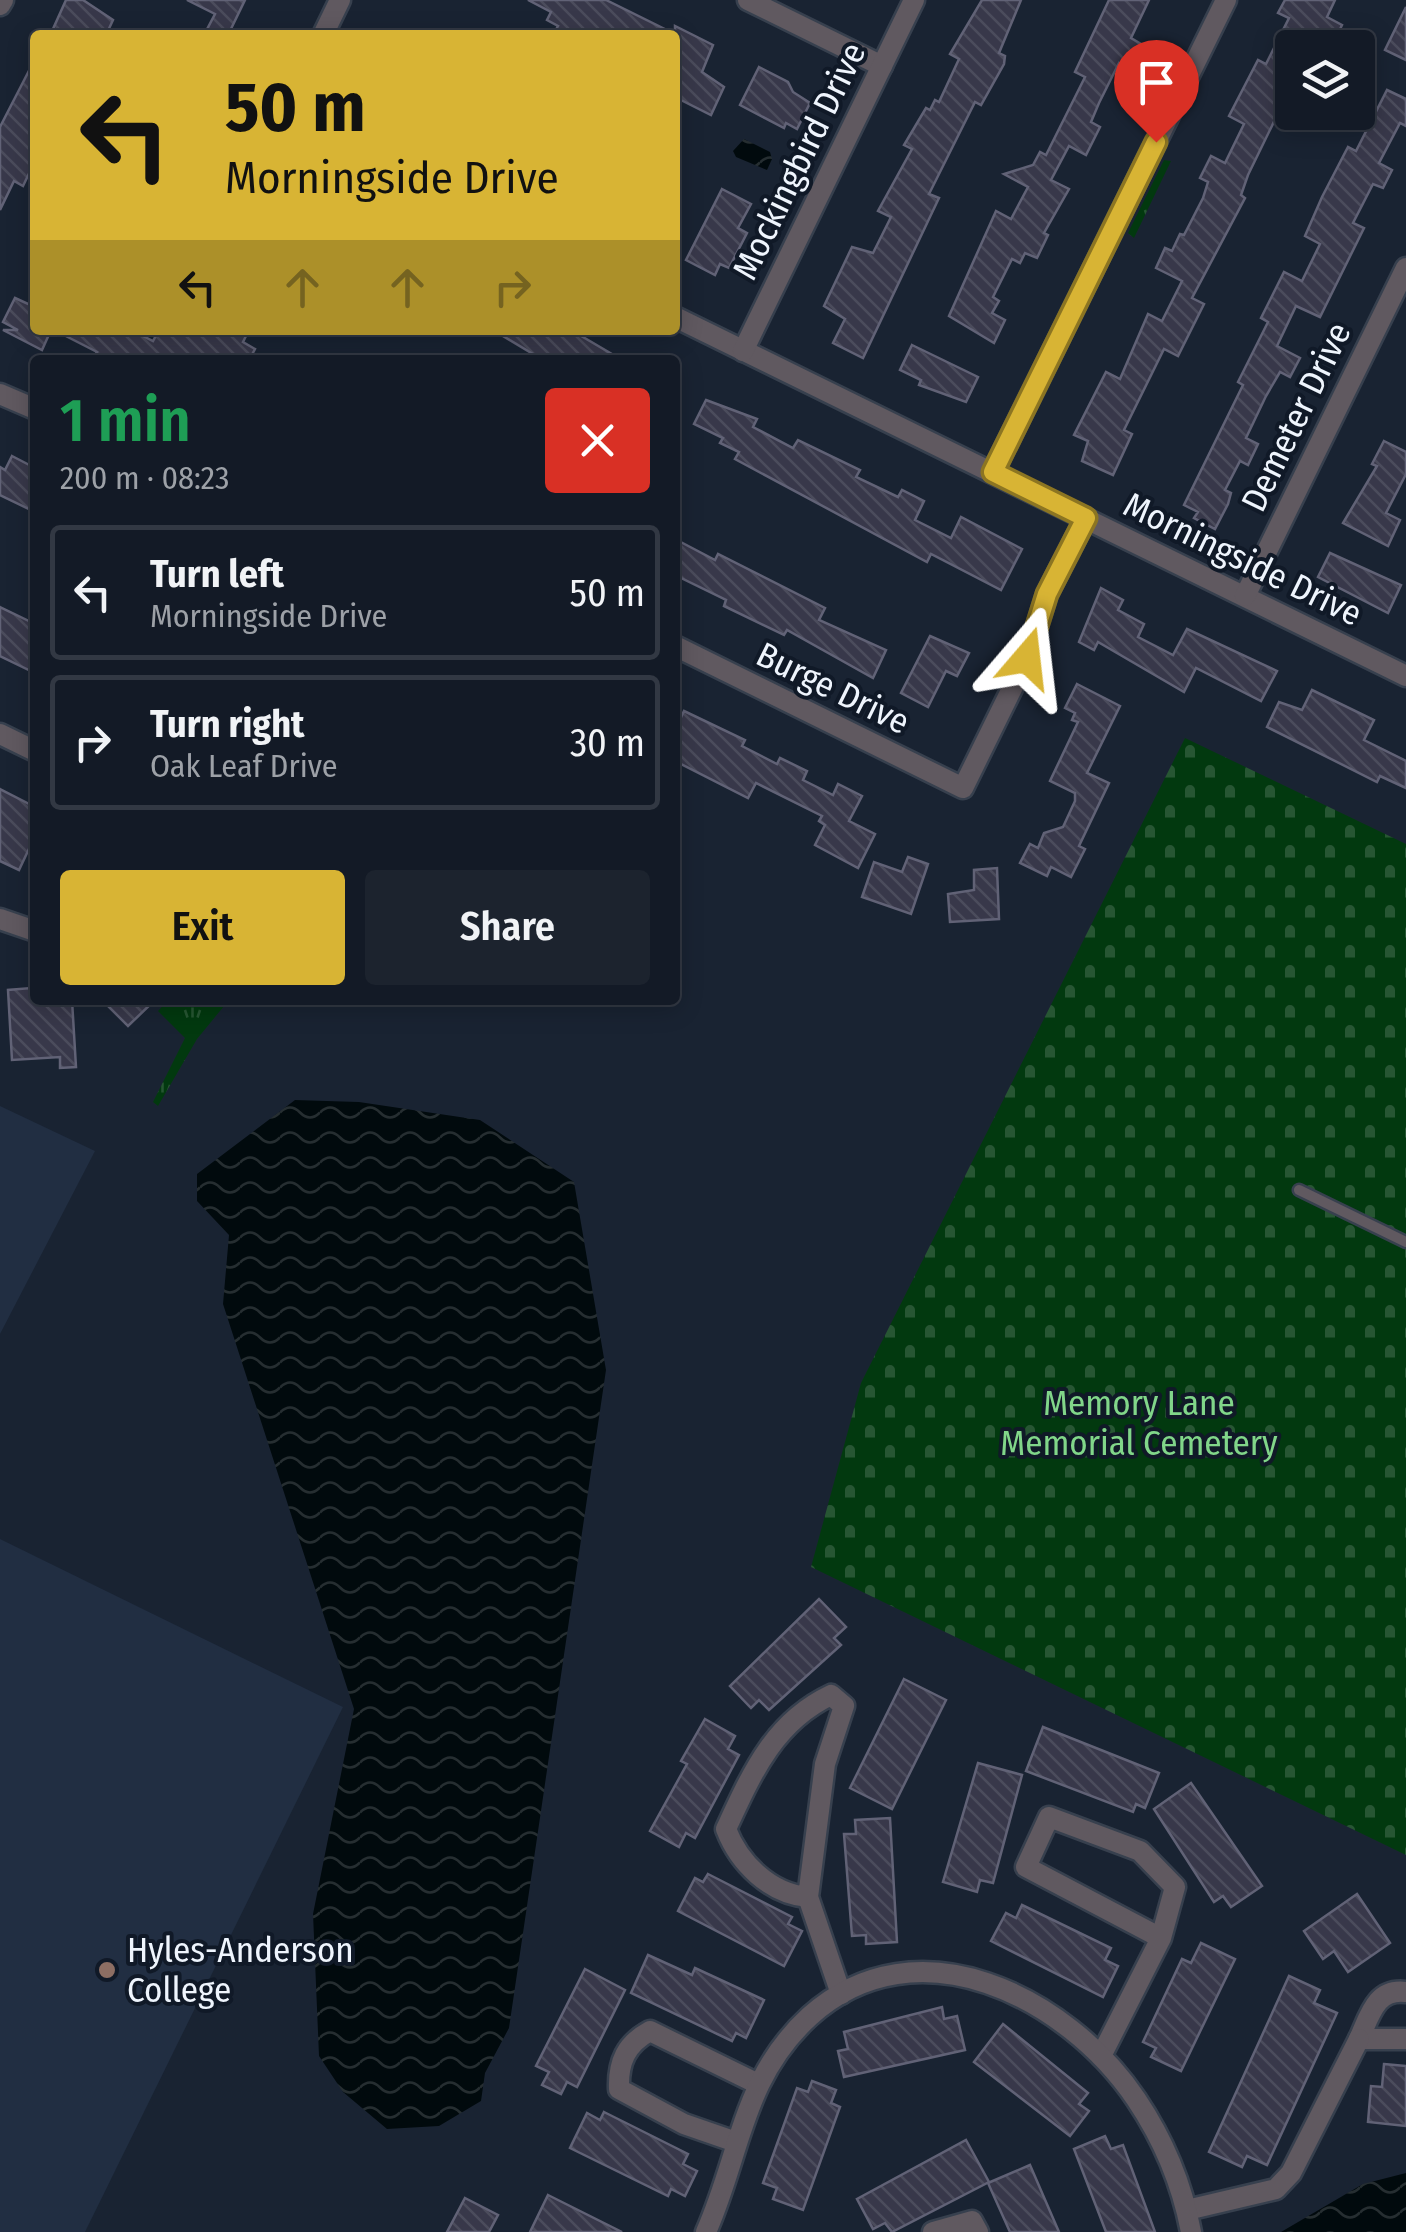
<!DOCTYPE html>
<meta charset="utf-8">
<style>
:root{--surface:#131a26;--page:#1c232e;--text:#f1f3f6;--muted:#9da1a7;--line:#323843;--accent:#d8b434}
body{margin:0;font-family:"Fira Sans Condensed",sans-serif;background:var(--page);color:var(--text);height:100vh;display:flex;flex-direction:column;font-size:38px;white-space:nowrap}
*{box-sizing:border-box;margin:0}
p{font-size:32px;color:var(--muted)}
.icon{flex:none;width:55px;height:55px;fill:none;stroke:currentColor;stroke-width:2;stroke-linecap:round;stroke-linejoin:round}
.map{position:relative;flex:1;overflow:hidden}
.details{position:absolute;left:30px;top:355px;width:650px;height:650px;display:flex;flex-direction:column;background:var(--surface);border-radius:10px;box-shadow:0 5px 25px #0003,0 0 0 2px var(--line)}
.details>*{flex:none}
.top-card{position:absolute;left:30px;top:30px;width:650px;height:305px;border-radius:10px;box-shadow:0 5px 25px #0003,0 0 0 2px var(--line);background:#d8b434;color:#111;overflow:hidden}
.tools{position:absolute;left:1275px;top:30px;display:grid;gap:20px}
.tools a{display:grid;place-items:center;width:100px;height:100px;border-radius:10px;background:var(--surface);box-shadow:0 5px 25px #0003,0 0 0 2px var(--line);font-size:50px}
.pin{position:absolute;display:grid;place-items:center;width:85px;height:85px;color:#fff;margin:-102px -42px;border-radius:50% 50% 50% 0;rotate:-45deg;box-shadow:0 0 10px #0007}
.pin .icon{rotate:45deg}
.me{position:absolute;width:110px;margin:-55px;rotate:17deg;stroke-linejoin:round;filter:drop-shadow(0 0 8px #0008)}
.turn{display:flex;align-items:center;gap:35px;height:210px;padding:0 30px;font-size:45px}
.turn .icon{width:130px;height:130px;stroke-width:2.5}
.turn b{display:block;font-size:70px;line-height:85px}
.lanes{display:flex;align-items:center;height:95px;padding:0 30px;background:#0003;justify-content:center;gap:50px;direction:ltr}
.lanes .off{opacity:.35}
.round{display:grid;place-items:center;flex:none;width:105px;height:105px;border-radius:10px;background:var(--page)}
.headline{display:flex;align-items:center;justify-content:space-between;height:170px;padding:0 30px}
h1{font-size:60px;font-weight:600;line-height:75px;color:#1e9e55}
.cta{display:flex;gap:20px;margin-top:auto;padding:20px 30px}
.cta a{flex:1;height:115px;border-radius:10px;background:var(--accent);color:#111;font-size:40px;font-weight:600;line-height:115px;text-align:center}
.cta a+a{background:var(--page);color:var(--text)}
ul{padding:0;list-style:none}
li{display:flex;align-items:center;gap:30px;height:135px;margin:0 20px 15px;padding:0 10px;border:5px solid var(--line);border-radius:10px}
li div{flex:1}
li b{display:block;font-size:38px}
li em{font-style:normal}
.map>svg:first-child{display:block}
.built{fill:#212e42}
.grass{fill:url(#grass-tufts)}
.cemetery{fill:url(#cemetery-stones)}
.water{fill:url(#water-waves)}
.building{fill:url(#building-back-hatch);stroke:#616276;stroke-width:2.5}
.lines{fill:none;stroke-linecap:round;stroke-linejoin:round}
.service-casing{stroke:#37404e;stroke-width:15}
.minor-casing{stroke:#37404e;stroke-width:25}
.service{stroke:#605960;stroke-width:10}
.minor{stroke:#605960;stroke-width:20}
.route-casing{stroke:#8c7522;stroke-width:25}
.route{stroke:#d8b434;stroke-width:18}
.education-dot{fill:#8d6e63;stroke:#101927;stroke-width:4}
.labels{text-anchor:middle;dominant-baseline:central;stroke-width:8;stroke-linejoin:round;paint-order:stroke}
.street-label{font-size:35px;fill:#eff5fd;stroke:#101927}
.park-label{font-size:35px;fill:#81d689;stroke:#101927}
.poi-label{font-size:35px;fill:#eff5fd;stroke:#101927;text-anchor:start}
</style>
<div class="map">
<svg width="1406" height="2232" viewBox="0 0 1406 2232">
<defs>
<pattern id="grass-tufts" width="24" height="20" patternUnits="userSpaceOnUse" patternTransform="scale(2.5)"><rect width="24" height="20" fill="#02390f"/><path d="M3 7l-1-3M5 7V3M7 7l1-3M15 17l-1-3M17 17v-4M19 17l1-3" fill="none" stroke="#275633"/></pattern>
<pattern id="cemetery-stones" width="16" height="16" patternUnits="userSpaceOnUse" patternTransform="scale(2.5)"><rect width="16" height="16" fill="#02390f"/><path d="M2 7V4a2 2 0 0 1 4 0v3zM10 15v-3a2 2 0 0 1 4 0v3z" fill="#275633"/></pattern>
<pattern id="water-waves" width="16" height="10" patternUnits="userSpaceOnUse" patternTransform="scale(2.5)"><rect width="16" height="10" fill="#010a0d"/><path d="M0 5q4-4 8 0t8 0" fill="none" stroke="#262e31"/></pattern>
<pattern id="building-back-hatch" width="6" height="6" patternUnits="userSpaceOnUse" patternTransform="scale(2.5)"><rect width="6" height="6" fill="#38384a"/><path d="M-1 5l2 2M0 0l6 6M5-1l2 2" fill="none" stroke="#4b4c5c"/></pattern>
</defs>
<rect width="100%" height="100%" fill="#192332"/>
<!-- built -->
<g class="built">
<path d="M0 1106 95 1151 0 1334Z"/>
<path d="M0 1539 343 1707 85 2232H0Z"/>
</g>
<!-- grass -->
<g class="grass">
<path d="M1164 160 1171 161 1134 238 1128 233Z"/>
<path d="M168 1000H229L197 1039 158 1106 153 1102 185 1038 158 1011Z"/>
</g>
<!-- cemetery -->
<path class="cemetery" d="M1185 738 1406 844V1855L811 1567 861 1383Z"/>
<!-- water -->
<g class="water">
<path d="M744 139 770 152 772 159 767 170 736 157 733 151Z"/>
<path d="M295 1100 359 1102 480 1120 574 1182 606 1370 509 2028 485 2073 481 2101 439 2126 387 2129 343 2092 319 2056 313 1914 354 1709 223 1304 229 1235 197 1201V1174Z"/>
<path d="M1406 2173V2232H1281L1363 2184Z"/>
</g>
<!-- building -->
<g class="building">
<path d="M66 0H83L113 20 106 35H66L53 29Z"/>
<path d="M187 0H245L228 35H204L215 14Z"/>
<path d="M528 0H606L675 34V26L713 45 702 72 724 87 711 115 675 97V35H553L558 26 547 20 551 12Z"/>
<path d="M982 0H1021L999 53 1005 56 1004 64 981 105 975 102 929 194 939 198 863 358 833 343 845 319 824 306 852 247 873 253 891 217 878 211 912 149 904 145 926 108 930 110 935 100 939 102 959 59 950 54Z"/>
<path d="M1109 0H1149L1131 38 1141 44 1129 68 1119 63 1099 103 1091 122 1100 127 1086 155 1069 146 1051 180 1069 189 1044 233 1048 235 1037 258 1025 253 1020 263 1012 259 993 297 999 301 992 313 1005 320 994 343 949 316 996 211 1011 219 1028 187 1004 174 1033 165 1040 152 1046 155 1085 77 1075 72Z"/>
<path d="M1285 0H1335L1327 17 1342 25 1331 48H1292V100L1286 97 1248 175 1241 195 1245 198 1192 298 1204 304 1178 356 1164 349 1124 430 1132 434 1113 475 1082 461 1088 441 1074 435 1106 372 1120 379 1148 314 1162 321 1182 281 1156 268 1165 248 1172 251 1180 234 1184 235 1203 198 1208 182 1200 178 1211 156 1225 163 1244 124 1229 116 1258 60 1266 64 1289 18 1278 13Z"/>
<path d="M1406 7V60L1385 50Z"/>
<path d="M35 59V161L23 186 14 181 0 210V127Z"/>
<path d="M759 67 788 82 793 92 810 103 797 129 786 123 784 128 740 105Z"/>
<path d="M1387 90 1406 99V126L1400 123 1379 163 1392 170 1383 188 1373 184 1353 223 1364 228 1320 317 1296 306 1277 346 1300 358 1290 377 1280 372 1266 396 1246 438 1258 444 1248 465 1240 461 1225 490 1231 493 1228 504 1215 529 1194 518 1198 512 1184 505 1243 385 1238 382 1268 322 1261 318 1284 272 1302 281 1320 244 1305 236 1322 197 1348 147 1356 151Z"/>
<path d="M722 189 751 204 738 228 747 233 729 268 720 264 715 275 686 260Z"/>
<path d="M15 298 35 307V330H51L42 350 3 330H18L3 322Z"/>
<path d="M54 330H131L153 341 159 330H249L243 342 255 349 249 360H92L97 352Z"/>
<path d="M493 330H571L622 360H543Z"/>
<path d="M912 345 978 377 966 402 919 385 921 380 900 370Z"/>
<path d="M706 400 757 419 753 427 793 448 798 440 860 470 856 477 898 497 902 490 924 501 915 520 951 538 961 517 1022 549 1001 590 931 554 927 562 735 459 739 452 720 443 723 438 694 424Z"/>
<path d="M1384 441 1406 452V474L1386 513 1400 520 1388 546 1343 523 1377 466 1372 464Z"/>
<path d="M12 456 35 468V512L0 495V467L5 470Z"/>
<path d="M675 539 715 560 718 554 825 608 819 620 886 650 873 678 787 630 784 635 724 606 726 600 675 575Z"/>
<path d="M1330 553 1401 585 1388 613 1318 577Z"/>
<path d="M1101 588 1123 600 1118 610 1144 624 1138 637 1173 655 1187 629 1277 671 1261 701 1196 668 1184 692 1098 642 1094 650 1079 642Z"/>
<path d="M0 607 35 624V673L0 656Z"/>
<path d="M930 636 969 653 957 676 946 671 928 707 901 693Z"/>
<path d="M1077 684 1120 706 1087 773 1109 783 1079 846 1085 849 1071 877 1051 867 1047 876 1020 863 1030 844 1038 848 1044 833 1063 827 1075 801V793L1050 781 1078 722 1072 720 1075 713 1065 708Z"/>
<path d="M1312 690 1374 720 1364 740 1406 761V788L1380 776 1377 782 1267 727 1279 702 1302 710Z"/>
<path d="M684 711 745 740 742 746 777 764 780 758 807 771 803 780 833 795 838 784 862 796 849 821 875 834 858 868 815 845 825 825 819 821 822 816 756 783 748 798 675 761V730Z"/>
<path d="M0 789 35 807V836L19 870 0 861Z"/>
<path d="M908 857 928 864 911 914 862 897 874 862 902 872Z"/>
<path d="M997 868 999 919 950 922 948 894 974 890V870Z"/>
<path d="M31 988V1000H72L76 1067 60 1068V1057L12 1060 8 990Z"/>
<path d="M102 1000H155L128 1026Z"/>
<path d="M819 1599 846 1627 834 1638 841 1645 769 1710 759 1700 751 1708 730 1686Z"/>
<path d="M904 1679 946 1700 892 1809 850 1788Z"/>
<path d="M705 1719 735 1736 728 1749 739 1755 695 1838 686 1833 679 1847 650 1831 687 1764 681 1761Z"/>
<path d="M1043 1727 1159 1773 1145 1808 1136 1804 1133 1812 1026 1771Z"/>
<path d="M978 1763 1022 1775 993 1883 980 1880 977 1892 943 1882Z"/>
<path d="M1191 1783 1262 1886 1231 1907 1223 1896 1214 1902 1154 1809Z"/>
<path d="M890 1818 897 1942 866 1944V1935L852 1936 844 1834H856L855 1820Z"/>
<path d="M708 1874 792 1917 788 1924 802 1931 784 1966 678 1911 695 1878 703 1882Z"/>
<path d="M1357 1894 1390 1943 1348 1972 1334 1951 1323 1959 1304 1931Z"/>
<path d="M1022 1905 1111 1948 1105 1960 1118 1966 1103 1997 991 1941 1006 1913 1016 1918Z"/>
<path d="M1201 1943 1235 1959 1181 2071 1151 2057 1156 2048 1143 2042 1182 1959 1191 1963Z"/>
<path d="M648 1955 692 1975 695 1968 764 2000 746 2038 736 2033 732 2041 631 1993Z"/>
<path d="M585 1969 625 1990 577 2087 567 2082 561 2094 542 2085 549 2072 536 2066Z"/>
<path d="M1289 1976 1320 1990 1314 2003 1337 2013 1267 2165 1247 2156 1242 2167 1209 2152Z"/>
<path d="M942 2007 944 2019 957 2016 965 2050 844 2077 838 2051 848 2049 844 2032Z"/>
<path d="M1003 2024 1088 2093 1079 2104 1089 2111 1070 2136 974 2062Z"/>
<path d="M1384 2064 1406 2066V2126L1368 2122 1371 2086 1382 2087Z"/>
<path d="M812 2081 836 2090 831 2103 840 2107 803 2210 773 2199 777 2188 763 2183 797 2088 808 2092Z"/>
<path d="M604 2112 688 2154 683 2164 697 2171 685 2196 671 2189 668 2196 570 2148 587 2113 600 2120Z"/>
<path d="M1105 2136 1111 2149 1123 2145 1155 2232H1106L1074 2149Z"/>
<path d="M966 2140 989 2182 892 2232 885 2223 873 2229 857 2199Z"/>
<path d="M1030 2165 1059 2232H1010L988 2183Z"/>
<path d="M548 2195 622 2232H530Z"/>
<path d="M465 2198 498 2215 489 2232H447Z"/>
</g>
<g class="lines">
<!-- service casing -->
<g class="service-casing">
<path id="service" d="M1299 1190 1406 1242"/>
</g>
<!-- minor casing -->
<g class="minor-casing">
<g id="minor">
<path d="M748 0 882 66"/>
<path d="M0 5 3 0"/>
<path d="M323 35 340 0"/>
<path d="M675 317 1406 676"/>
<path d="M743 351 914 0"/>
<path d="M0 394 35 409"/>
<path d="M993 472 1226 0"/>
<path d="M1245 596 1406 268"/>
<path d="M675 646 963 788 1027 658 1047 594 1086 518"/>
<path d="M0 734 35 751"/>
<path d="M0 919 35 931"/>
<path d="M808 1897C770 1894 739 1863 726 1829 752 1773 774 1722 831 1695L844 1706 825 1764 808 1897 841 1994"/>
<path d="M1406 1992C1376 1988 1370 2015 1359 2039H1406"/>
<path d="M1101 2056 1161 1938 1175 1887 1140 1851 1049 1817 1026 1867 1161 1938"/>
<path d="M736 2142 684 2124 619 2089C618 2062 626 2044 650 2031L756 2083"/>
<path d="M1187 2210 1276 2189 1291 2173 1359 2039"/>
<path d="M706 2232C741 2153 742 2078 810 2016 917 1920 1067 1997 1136 2099 1163 2139 1182 2184 1191 2232"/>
<path d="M933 2232 972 2221 978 2232"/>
</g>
</g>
<!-- service -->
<use href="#service" class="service"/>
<!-- minor -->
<use href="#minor" class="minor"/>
</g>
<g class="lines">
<!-- route casing -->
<g class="route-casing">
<path id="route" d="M1027 658 1047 594 1086 518 993 472 1156 142"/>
</g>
<!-- route -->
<use href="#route" class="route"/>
</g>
<!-- markers -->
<circle class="education-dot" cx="107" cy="1970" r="10"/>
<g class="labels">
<!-- street labels -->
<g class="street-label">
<text transform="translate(799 161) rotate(-64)">Mockingbird Drive</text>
<text transform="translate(1296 417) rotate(-64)">Demeter Drive</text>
<text transform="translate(1243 559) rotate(26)">Morningside Drive</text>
<text transform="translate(833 688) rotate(26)">Burge Drive</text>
</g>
<!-- park labels -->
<g class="park-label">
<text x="1139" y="1403">Memory Lane<tspan x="1139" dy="40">Memorial Cemetery</tspan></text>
</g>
<!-- poi labels -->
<g class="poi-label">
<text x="127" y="1950">Hyles-Anderson<tspan x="127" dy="40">College</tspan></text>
</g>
</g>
</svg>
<div class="tools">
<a><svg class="icon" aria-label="layers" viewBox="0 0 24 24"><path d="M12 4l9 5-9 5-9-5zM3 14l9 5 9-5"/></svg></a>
</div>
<div class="pin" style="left:1156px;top:142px;background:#d93025"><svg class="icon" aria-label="arrive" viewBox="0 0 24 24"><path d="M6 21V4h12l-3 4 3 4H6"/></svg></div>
<svg class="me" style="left:1027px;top:658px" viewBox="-20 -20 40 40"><path d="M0-17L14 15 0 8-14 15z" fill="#d8b434" stroke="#fff" stroke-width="4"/></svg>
<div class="top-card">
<div class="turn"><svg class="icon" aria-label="left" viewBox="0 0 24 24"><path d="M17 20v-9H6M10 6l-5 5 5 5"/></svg><div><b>50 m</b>Morningside Drive</div></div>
<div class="lanes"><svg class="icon" aria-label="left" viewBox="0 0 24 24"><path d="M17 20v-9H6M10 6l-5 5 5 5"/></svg><svg class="icon off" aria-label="ahead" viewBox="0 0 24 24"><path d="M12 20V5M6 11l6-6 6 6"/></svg><svg class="icon off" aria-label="ahead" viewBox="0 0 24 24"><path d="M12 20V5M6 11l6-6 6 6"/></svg><svg class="icon off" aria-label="right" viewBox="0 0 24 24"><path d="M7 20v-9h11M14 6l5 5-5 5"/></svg></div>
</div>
<section class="details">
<div class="headline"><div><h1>1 min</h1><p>200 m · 08:23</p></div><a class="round" style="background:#d93025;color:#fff"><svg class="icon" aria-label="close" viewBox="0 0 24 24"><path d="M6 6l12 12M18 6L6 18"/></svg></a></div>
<ul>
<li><svg class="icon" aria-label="left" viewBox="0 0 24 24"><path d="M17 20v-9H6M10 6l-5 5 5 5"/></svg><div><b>Turn left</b><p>Morningside Drive</p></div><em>50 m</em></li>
<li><svg class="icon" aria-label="right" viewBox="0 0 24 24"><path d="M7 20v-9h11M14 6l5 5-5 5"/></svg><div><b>Turn right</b><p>Oak Leaf Drive</p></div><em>30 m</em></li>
</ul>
<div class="cta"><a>Exit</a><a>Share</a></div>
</section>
</div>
